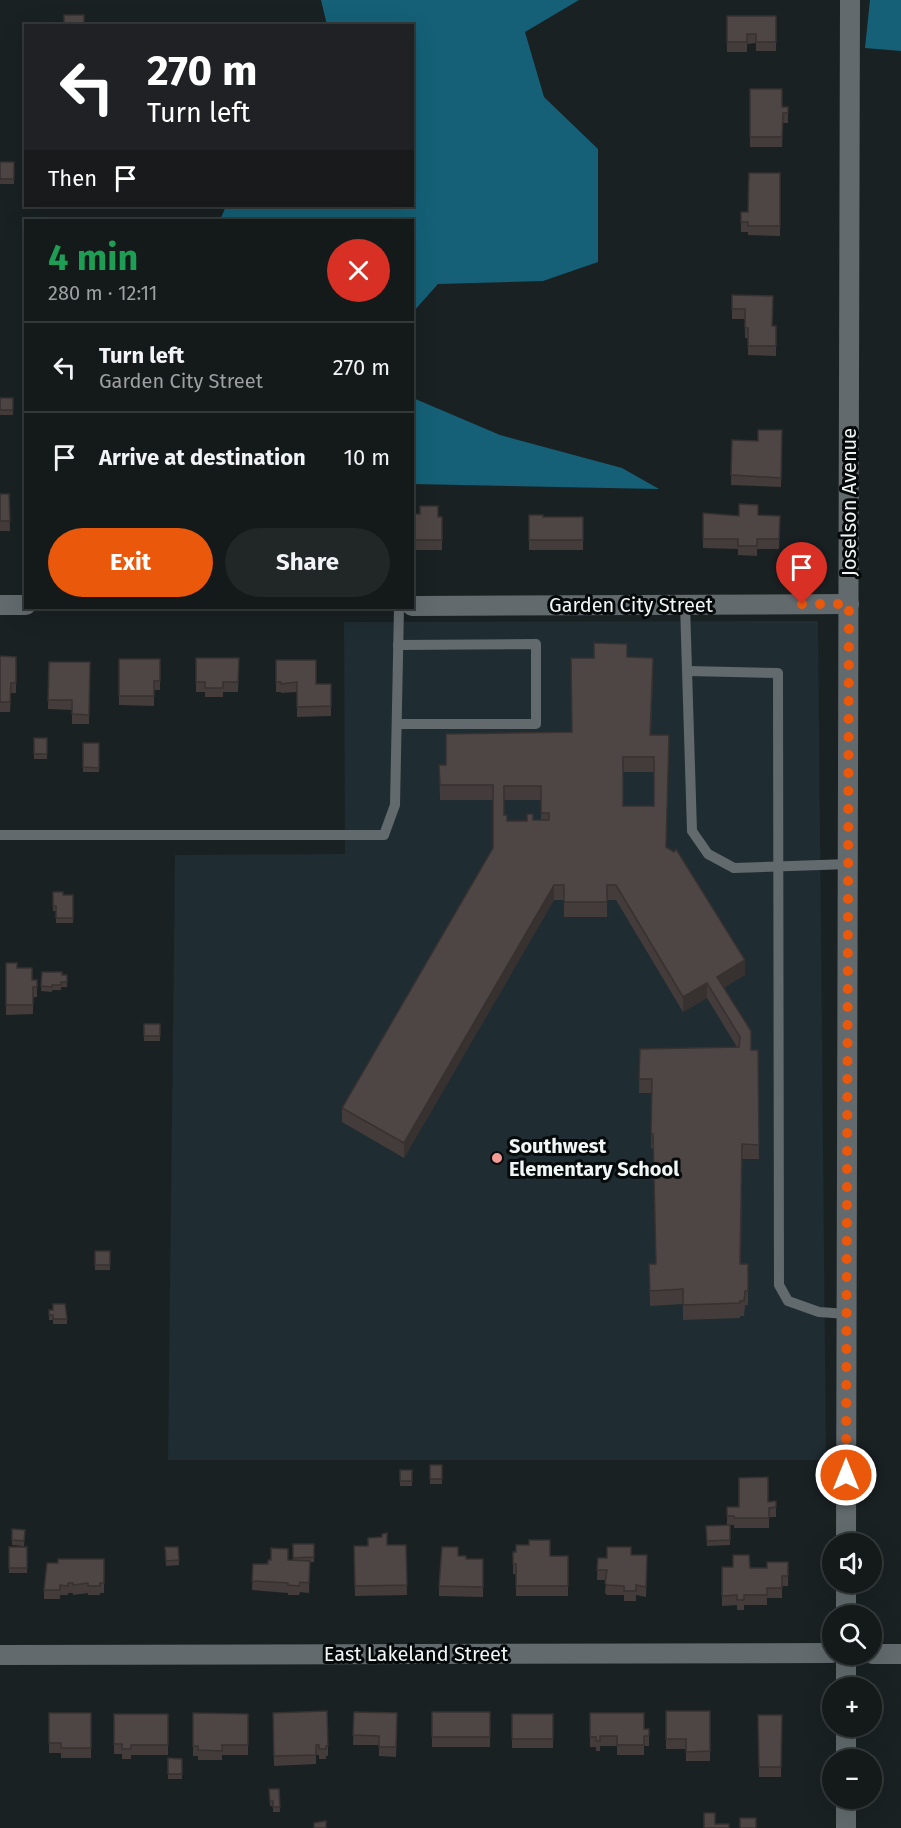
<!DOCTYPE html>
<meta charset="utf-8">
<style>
:root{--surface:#14191a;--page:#212627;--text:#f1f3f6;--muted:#9da0a2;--line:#333839;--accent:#ea580c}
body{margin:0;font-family:"Fira Sans",sans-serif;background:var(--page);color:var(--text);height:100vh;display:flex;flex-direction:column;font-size:22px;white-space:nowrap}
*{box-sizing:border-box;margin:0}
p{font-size:20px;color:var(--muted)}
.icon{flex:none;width:33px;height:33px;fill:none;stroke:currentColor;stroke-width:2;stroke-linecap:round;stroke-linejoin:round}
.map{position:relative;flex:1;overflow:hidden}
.details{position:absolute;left:24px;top:219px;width:390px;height:390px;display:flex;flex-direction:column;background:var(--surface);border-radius:0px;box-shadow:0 6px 24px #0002,0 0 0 2px var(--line)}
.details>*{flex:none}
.guide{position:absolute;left:24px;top:24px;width:390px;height:183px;border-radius:0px;box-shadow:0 6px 24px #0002,0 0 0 2px var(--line);background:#202124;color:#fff;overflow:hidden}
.tools{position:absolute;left:822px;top:1533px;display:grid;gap:12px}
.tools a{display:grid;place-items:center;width:60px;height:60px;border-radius:50%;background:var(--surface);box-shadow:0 6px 24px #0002,0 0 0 2px var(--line);font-size:30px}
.pin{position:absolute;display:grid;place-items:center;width:51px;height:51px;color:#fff;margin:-62px -26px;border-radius:50% 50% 50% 0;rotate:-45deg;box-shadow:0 0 6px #0007}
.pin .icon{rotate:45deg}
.me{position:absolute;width:66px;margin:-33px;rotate:0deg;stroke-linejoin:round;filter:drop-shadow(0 0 4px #0008)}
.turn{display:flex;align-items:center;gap:21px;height:126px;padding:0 24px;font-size:27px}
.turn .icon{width:78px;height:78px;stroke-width:2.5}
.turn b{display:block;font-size:42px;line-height:51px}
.then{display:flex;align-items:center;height:57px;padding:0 24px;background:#0003;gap:12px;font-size:22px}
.round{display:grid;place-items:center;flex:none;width:63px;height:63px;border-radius:32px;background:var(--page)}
.headline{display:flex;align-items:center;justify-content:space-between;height:102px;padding:0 24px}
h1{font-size:36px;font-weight:700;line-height:45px;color:#1e9e55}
.action{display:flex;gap:12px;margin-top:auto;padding:12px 24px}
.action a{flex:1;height:69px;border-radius:36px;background:var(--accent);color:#fff;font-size:24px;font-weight:700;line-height:69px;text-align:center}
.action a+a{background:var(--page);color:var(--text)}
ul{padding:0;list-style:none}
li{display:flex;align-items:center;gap:18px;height:90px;padding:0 24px;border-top:2px solid var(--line)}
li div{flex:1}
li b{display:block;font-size:22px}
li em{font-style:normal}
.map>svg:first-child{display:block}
.built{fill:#1f2c31}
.forest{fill:#156076}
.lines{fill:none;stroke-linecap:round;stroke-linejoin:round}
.lane{stroke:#626a6d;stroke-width:10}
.street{stroke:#626a6d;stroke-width:20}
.wall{fill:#433c3b;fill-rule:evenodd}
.shaded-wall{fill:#373130}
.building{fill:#4e4645;stroke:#373130;stroke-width:1.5;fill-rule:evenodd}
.route{stroke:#ea580c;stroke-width:10;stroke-dasharray:0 18}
.poi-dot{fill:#f59b97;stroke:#070a0b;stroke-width:2}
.labels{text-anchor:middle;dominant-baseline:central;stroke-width:6;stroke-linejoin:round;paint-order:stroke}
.street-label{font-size:20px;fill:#f0f5f6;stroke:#070a0b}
.poi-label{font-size:20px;font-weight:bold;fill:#f0f5f6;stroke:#070a0b;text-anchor:start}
</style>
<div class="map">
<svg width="901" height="1828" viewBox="0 0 901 1828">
<rect width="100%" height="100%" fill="#1a2123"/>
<!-- built -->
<path class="built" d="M818 621 826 1460H168L175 855 345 854 344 622Z"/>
<!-- forest -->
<g class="forest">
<path d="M321 0H579L525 32 544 97 598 149V262L543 281 438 284 413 312 412 220H220L226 206H412V26L327 25Z"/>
<path d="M870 0H901V51L865 48Z"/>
<path d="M413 398 500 435 622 468 659 489 413 484Z"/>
</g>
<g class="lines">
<!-- lane -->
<g class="lane">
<path d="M685 605 692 831 708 854 734 868 849 864"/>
<path d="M688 671 778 673 779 1285 788 1301 819 1312 847 1314"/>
<path d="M397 724H536V644L398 645"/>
<path d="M0 835H384L395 805 399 608"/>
</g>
<!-- street -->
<g class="street">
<path d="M0 605H26"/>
<path d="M412 606 849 604"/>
<path d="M846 1544 850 0"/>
<path d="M846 1616V1582"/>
<path d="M846 1654V1688"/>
<path d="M872 1654H901"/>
<path d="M0 1655 832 1653"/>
<path d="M846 1726V1760"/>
<path d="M846 1798V1828"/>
</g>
</g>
<!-- wall -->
<g class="wall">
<path d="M727 16H776V51H756V43L747 44V52H727Z"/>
<path d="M750 89 782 107H788V123H783L782 147H750Z"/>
<rect x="0" y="162" width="14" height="22"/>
<path d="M780 173V236L748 235V232H741V212H748Z"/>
<path d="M732 295 772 326H776V356L748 355V338H745V319H732Z"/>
<rect x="0" y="398" width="13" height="17"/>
<path d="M782 430 781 487 731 485 732 440 758 441Z"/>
<path d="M0 494H9L10 531H0Z"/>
<path d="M703 513 739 516H780L779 549H757V556L738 555V549L703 548Z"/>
<path d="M412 514 442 517V550H412Z"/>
<path d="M529 515 543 517H583V550H529Z"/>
<path d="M0 656 16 657V693H11L10 712H0Z"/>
<path d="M627 657 653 672 651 735 666 847 745 975 723 988 751 1050H758L759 1159H742L741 1264H748V1305H745L744 1316H740V1318L683 1320V1304L650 1306 649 1264H656L653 1149 651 1148 652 1093H639L640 1049 737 1047 707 998 683 1012 616 900H607V917H564V900H554L404 1158 342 1122V1108L493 848V800H440L439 765H446L572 732 594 658ZM623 772H654V806H623ZM504 800H541V820L507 821 504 815Z"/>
<path d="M196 658H239L238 692H223V697H205V692H196Z"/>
<path d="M119 659H160V690H154V706L119 705Z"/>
<path d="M276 660 316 684H331V716L297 717V692L281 693V692H276Z"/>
<path d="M49 662H90L89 724H72V710L48 709Z"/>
<rect x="34" y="738" width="13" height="21"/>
<rect x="83" y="743" width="16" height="29"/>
<path d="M53 892 63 895H73V923H56V911H53Z"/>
<path d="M6 963 17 968 32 980H37V997H33V1014L6 1015Z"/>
<path d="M42 972 67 975V987H61V990H52V992L41 991Z"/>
<rect x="144" y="1024" width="16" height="17"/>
<rect x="95" y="1251" width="15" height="19"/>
<path d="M49 1310H53L67 1319V1324H53V1320H49Z"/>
<rect x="430" y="1465" width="12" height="19"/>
<rect x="400" y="1470" width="12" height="16"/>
<path d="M776 1501V1517H769V1528H734V1525H727V1507H739L768 1502Z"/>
<path d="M730 1525V1545L707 1546 706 1526Z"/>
<path d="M12 1529 25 1530 24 1546 12 1545Z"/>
<path d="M293 1544H314V1562H310L309 1593 300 1592 299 1595H288V1593L252 1590 253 1564H268L271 1560H293Z"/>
<path d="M406 1545 407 1595 355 1596 354 1546Z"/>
<rect x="9" y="1547" width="18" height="26"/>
<path d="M165 1547H178L179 1565 166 1566Z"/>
<path d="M513 1552 550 1556H568V1596H516V1574H513Z"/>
<path d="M631 1555H647L646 1597 636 1595V1601H624V1595H607L605 1593 606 1580H597L598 1558H607Z"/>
<path d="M458 1556 466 1559H483V1597L439 1596V1586Z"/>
<path d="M104 1559V1593H100V1595H88V1593L73 1595V1593H68V1595H60V1599H44V1590L58 1563Z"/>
<path d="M788 1562V1586H782V1598H767V1605H744V1610H737V1605L722 1606V1567L767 1568Z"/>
<path d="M666 1711H710V1761H686V1749H666Z"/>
<path d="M354 1712 397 1713 396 1757 379 1756V1745H353Z"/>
<rect x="432" y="1712" width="58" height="35"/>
<path d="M49 1713H91V1758H61V1753H49Z"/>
<path d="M193 1713 248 1714V1755H222V1760H198V1756H193Z"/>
<path d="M590 1713 644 1729H649V1746H644V1755H617V1746H600V1751H596V1747H590Z"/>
<path d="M114 1714H168V1755H131V1759H122V1754H114Z"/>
<rect x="512" y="1714" width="41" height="34"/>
<path d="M758 1715H782L781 1777H759Z"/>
<path d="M273 1723 328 1746V1756H326V1759H319V1755H316V1764L274 1766Z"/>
<path d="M168 1758 182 1759V1779H168Z"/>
<path d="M269 1789H279L280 1812H273V1806H270Z"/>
</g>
<!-- shaded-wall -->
<g class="shaded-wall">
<path d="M554 885V900L404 1158V1143Z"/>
<path d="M745 960V975L717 991V977Z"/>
<path d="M707 983V998L683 1012V997Z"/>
</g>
<!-- building -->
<g class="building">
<rect x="64" y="15" width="20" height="11"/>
<path d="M727 16H776V42H756V34H747V42H727Z"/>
<path d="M750 89H782V107H788V113H783L782 137H750Z"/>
<rect x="0" y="162" width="14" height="17"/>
<path d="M749 173H780V226H748V222H741V212H748Z"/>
<path d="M732 295 773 296 772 326H776V346H748V328H745V309H732Z"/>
<rect x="0" y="398" width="13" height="12"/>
<path d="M758 430H782L781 478 731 475 732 440 758 441Z"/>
<path d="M0 494H9L10 521H0Z"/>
<path d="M739 504 758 505V515L780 516 779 539H757V546H738V539H703V513L739 516Z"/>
<path d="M420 506H438V517H442V540H412V514H420Z"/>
<path d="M529 515H543V517H583V540H529Z"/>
<path d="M594 643 627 644V657L653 658 650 735H669L666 847 674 852 676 849 745 960 717 977 751 1031V1050H758L759 1145 742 1144 740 1264H748V1291H745L744 1301H740V1303L683 1305V1289L650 1291 649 1264H656L653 1134 651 1133 652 1079H639L640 1049 739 1047 740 1037 707 983 683 997 616 885H607V902H564V885H554L404 1143 342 1108 493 848V785H440L439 765H446V734L572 732 571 658H594ZM623 757H654V806H623ZM504 786H541V813H549V820H533V814H527V821H507V815H504Z"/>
<path d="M0 656 16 657V683H11L10 702H0Z"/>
<path d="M196 658H239L238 682H223V688H205V682H196Z"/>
<path d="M119 659H160V681H154V696H119Z"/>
<path d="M276 660H316V684H331V706L297 707V682L281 684V682H276Z"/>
<path d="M49 662H90L89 715 72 714V700H48Z"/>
<rect x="34" y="738" width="13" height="16"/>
<path d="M83 743H99V768L83 767Z"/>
<path d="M53 892H63V895H73V918H56V906H53Z"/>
<path d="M6 963H17V968H32V980H37V987H33V1005H6Z"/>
<path d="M42 972H62V975H67V982H61V985H52V987L41 986Z"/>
<rect x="144" y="1024" width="16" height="12"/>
<rect x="95" y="1251" width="15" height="14"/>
<path d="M53 1304H65L67 1319H53V1315H49V1310H53Z"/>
<rect x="430" y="1465" width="12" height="14"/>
<rect x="400" y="1470" width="12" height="11"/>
<path d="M768 1477V1502L776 1501V1507L769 1508V1518H734V1516H727V1507H739V1478Z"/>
<path d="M730 1525V1540L707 1541 706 1526Z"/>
<path d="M12 1529 25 1530 24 1541 12 1540Z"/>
<path d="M387 1533V1545H406L407 1585 355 1586 354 1546H368V1538L382 1537V1534Z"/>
<path d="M529 1540H550V1556H568V1586H516V1564H513V1552H516V1545H529Z"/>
<path d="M293 1544H314V1557L293 1558Z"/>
<rect x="9" y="1547" width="18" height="21"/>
<path d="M165 1547H178L179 1560 166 1561Z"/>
<path d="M442 1547H458V1556H466V1559H483V1587L439 1586Z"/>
<path d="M607 1547H631V1555H647L646 1587 636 1585V1591H624V1586L607 1585 605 1583 607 1570H597L598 1558H607Z"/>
<path d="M271 1548 288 1549V1560L310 1561 309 1583 300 1582 299 1586 288 1585V1583L252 1581 253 1564H268V1560H271Z"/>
<path d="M733 1555H749L750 1568H767V1562H788V1576H782V1588H767V1595H744V1600H737V1595L722 1596V1567H733Z"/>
<path d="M58 1559H104V1583H100V1586H88V1583L73 1585V1583H68V1586L60 1585V1590H44L47 1563H58Z"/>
<path d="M327 1711 328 1746H326V1749H319V1745H316V1755L274 1756 273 1713Z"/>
<path d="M666 1711H710V1751L686 1752V1739H666Z"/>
<path d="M354 1712 397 1713 396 1747H379V1736L353 1735Z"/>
<rect x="432" y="1712" width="58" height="25"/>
<path d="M49 1713H91V1748H61V1743H49Z"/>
<path d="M193 1713 248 1714V1745H222V1751L198 1750V1746H193Z"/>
<path d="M590 1713H644V1729H649V1736H644V1745H617V1736H600V1741H596V1737H590Z"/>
<path d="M114 1714H168V1745H131V1749H122V1744H114Z"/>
<rect x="512" y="1714" width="41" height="25"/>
<path d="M758 1715H782L781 1767H759Z"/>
<path d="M168 1758 182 1759V1774H168Z"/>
<path d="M269 1789H279L280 1807H273V1801H270Z"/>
<path d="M704 1813H715V1824H729V1828H704Z"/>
<rect x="740" y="1818" width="16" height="10"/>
<path d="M326 1821V1828H314V1823Z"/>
</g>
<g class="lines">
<!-- route -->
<path class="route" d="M802 604H849L846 1475"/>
</g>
<!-- markers -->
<circle class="poi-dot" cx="497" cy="1158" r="6"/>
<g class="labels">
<!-- street labels -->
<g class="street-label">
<text transform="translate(849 502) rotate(-90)">Joselson Avenue</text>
<text x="631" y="605">Garden City Street</text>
<text x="416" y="1654">East Lakeland Street</text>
</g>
<!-- poi labels -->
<g class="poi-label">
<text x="509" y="1146">Southwest<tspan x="509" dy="23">Elementary School</tspan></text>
</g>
</g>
</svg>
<div class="tools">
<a><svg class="icon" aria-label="sound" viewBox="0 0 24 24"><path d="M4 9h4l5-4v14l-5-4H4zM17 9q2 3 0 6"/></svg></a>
<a><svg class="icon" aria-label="search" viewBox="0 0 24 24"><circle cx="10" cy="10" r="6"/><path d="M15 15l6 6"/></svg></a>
<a>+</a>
<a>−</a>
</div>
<div class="pin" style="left:802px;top:604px;background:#d93025"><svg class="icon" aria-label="arrive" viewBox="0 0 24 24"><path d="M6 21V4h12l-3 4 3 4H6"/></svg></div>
<svg class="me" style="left:846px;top:1475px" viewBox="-20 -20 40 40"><circle r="17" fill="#ea580c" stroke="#fff" stroke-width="3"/><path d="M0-11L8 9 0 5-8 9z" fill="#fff"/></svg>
<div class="guide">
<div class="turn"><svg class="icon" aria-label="left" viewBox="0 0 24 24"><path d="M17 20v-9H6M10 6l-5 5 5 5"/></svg><div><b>270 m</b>Turn left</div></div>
<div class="then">Then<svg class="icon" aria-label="arrive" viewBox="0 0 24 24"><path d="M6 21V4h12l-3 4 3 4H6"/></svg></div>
</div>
<section class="details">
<div class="headline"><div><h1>4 min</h1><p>280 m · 12:11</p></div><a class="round" style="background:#d93025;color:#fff"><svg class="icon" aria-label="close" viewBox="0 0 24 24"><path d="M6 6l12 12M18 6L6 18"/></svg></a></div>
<ul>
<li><svg class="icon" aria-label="left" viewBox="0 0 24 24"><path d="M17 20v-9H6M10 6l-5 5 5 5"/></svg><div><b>Turn left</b><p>Garden City Street</p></div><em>270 m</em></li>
<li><svg class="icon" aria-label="arrive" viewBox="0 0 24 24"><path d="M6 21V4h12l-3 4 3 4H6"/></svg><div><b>Arrive at destination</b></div><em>10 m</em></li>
</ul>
<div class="action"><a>Exit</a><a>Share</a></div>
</section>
</div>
